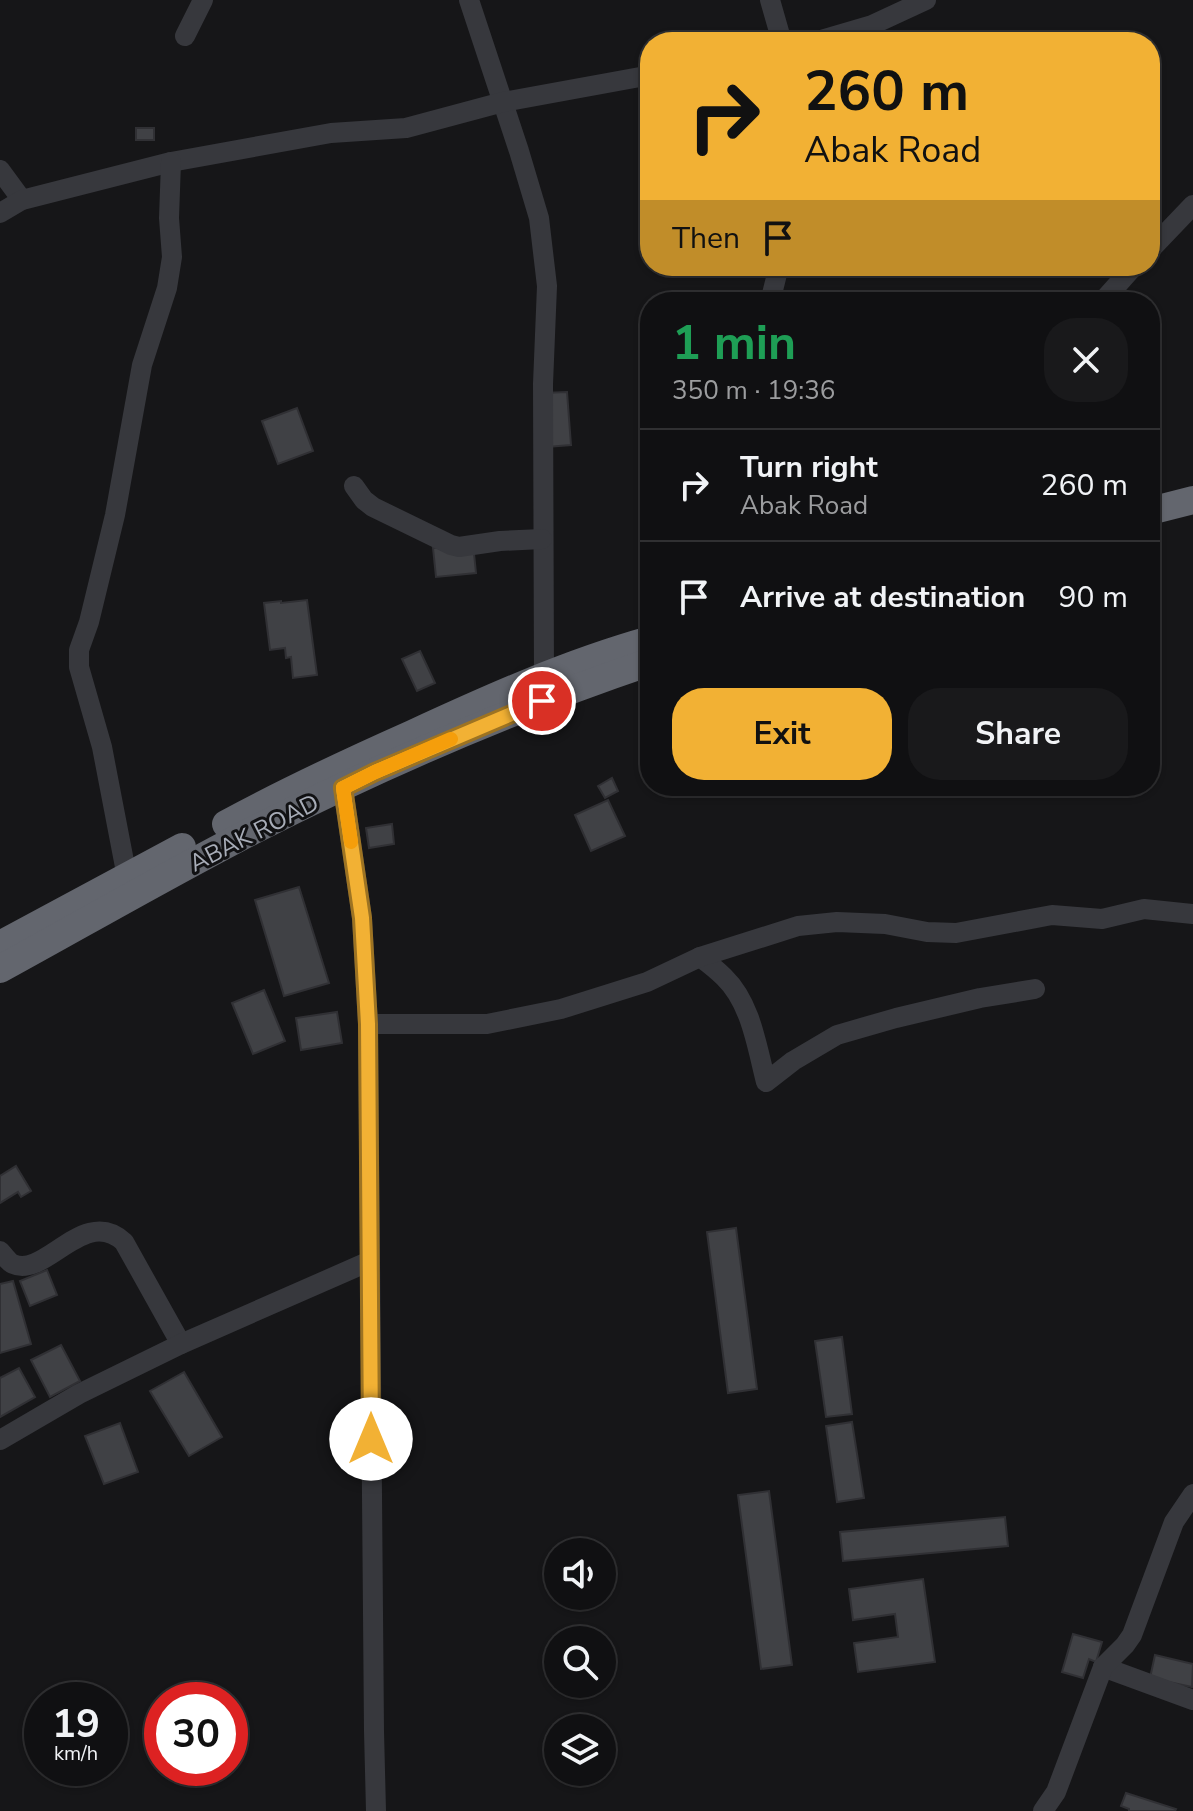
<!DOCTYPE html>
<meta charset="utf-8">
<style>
:root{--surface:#101012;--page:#19191b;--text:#f1f3f6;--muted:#9c9d9f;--line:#303032;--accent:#f2b134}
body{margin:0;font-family:"Nunito Sans",sans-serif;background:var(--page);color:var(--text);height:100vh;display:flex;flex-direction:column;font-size:30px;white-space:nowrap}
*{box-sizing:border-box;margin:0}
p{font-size:26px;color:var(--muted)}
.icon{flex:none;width:44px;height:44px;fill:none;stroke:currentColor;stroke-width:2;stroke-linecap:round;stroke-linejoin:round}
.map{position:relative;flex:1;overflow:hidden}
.panel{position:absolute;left:640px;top:292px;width:520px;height:504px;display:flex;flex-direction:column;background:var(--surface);border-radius:32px;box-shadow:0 2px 6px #0004,0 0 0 2px var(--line)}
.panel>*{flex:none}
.top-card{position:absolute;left:640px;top:32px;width:520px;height:244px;border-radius:32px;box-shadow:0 2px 6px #0004,0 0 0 2px var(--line);background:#f2b134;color:#111;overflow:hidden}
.tools{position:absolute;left:544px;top:1538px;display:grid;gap:16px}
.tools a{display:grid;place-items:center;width:72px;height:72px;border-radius:50%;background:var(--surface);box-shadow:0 2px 6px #0004,0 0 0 2px var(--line);font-size:40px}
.speed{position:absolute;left:24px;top:1682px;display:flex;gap:16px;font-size:40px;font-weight:700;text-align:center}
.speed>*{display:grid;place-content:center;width:104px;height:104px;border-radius:50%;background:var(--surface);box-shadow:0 2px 6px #0004,0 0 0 2px var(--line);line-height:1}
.speed small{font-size:20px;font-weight:400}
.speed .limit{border:12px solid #d22;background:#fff;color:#111}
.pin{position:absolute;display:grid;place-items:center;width:68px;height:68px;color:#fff;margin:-34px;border:4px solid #fff;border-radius:50%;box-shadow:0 2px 8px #0007}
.me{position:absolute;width:88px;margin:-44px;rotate:0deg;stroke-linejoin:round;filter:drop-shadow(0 0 6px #0008)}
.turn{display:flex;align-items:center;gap:28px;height:168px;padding:0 32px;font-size:36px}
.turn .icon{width:104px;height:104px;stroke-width:2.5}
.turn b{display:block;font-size:56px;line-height:68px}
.then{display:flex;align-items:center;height:76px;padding:0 32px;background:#0003;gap:16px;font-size:30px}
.round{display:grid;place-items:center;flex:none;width:84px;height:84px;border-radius:32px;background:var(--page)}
.headline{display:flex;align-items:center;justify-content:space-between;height:136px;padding:0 32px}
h1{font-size:48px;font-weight:700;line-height:60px;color:#1e9e55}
.action{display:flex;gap:16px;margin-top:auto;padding:16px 32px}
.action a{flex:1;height:92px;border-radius:32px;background:var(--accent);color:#111;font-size:32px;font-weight:700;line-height:92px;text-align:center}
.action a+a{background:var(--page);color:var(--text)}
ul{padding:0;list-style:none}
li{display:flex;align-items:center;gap:24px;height:112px;padding:0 32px;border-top:2px solid var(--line)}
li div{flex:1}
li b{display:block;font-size:30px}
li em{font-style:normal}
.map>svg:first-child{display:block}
.building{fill:#404145;stroke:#303034;stroke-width:2}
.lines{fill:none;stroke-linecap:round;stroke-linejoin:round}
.minor{stroke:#37383d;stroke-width:20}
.highway{stroke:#63666e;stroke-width:28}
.route-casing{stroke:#9d7322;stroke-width:20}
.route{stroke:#f2b134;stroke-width:14}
.slow{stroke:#f59e0b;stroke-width:14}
.labels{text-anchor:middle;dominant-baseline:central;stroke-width:6;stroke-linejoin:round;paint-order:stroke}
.street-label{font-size:24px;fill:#a8adb8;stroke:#111113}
</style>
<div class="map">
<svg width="1193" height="1811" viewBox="0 0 1193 1811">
<rect width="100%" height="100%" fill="#161618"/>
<!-- building -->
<g class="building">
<rect x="136" y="128" width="18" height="12"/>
<path d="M567 392 571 445 547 447 543 393Z"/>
<path d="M297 408 313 451 278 464 262 421Z"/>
<path d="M473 544 476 573 436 577 433 548Z"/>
<path d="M307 600 317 675 293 678 291 657 286 658 285 648 270 650 264 603 281 601V603Z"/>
<path d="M420 651 435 683 417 691 402 659Z"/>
<path d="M612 778 618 791 605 798 598 786Z"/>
<path d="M608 800 625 836 591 851 575 815Z"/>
<path d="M392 824 394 844 369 848 366 828Z"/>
<path d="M299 887 329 983 284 996 255 900Z"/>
<path d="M264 990 285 1041 253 1054 232 1003Z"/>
<path d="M337 1012 342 1043 301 1050 296 1018Z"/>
<path d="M16 1166 31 1191 21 1197 18 1192 0 1203V1176Z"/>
<path d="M736 1228 757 1389 728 1393 707 1232Z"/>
<path d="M47 1270 57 1295 30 1306 20 1281Z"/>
<path d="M13 1281 31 1344 0 1353V1284Z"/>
<path d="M842 1337 852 1414 826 1417 815 1341Z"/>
<path d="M61 1345 80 1381 50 1397 31 1360Z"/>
<path d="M19 1368 35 1397 0 1417V1378Z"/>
<path d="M184 1372 222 1437 189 1456 150 1391Z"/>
<path d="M852 1422 864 1498 837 1502 826 1426Z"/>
<path d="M120 1423 138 1472 104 1484 85 1436Z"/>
<path d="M769 1491 792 1665 761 1669 738 1495Z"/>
<path d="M1005 1517 1008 1546 843 1561 840 1532Z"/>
<path d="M923 1579 935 1662 858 1672 854 1643 898 1637 895 1614 853 1620 849 1589Z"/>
<path d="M1073 1634 1102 1642 1096 1662 1089 1659 1083 1678 1062 1672Z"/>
<path d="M1155 1655 1193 1664 1192 1687 1150 1678Z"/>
<path d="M1126 1793 1176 1809 1175 1811H1129V1809L1121 1806Z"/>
</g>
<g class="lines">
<!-- minor -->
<g class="minor">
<path d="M469 0 519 151 539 218 547 286 543 384 544 675"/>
<path d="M770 0 782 42"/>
<path d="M185 36 203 0"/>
<path d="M814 42 872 25 926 0"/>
<path d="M0 170 22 200"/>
<path d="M0 213 22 200 171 162 331 133 406 128 503 102 640 77"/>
<path d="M1150 250 1193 205"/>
<path d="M770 302 779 266"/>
<path d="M1102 302 1134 266"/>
<path d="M354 486 364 500 373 507 451 545 459 547 500 541 542 539"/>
<path d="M343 788 362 918 368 1024 374 1731 376 1811"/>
<path d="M127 877 102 747 79 667V650L89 622 115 515 142 365 167 288 172 257 169 218 171 162"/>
<path d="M700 957C708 963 717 970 724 977 751 1003 757 1047 766 1082L793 1061 837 1035 896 1018 980 998 1035 989"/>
<path d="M368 1024H487L561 1009 647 982 700 957 798 926 837 922 885 924 927 932 956 933 1052 915 1102 919 1144 909 1193 914"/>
<path d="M0 1251C4 1255 8 1262 13 1264 45 1279 84 1205 124 1242L181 1344"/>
<path d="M0 1440 79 1394 181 1344 370 1261"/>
<path d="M1103 1667 1193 1700"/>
<path d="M1043 1811 1056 1792 1103 1667 1125 1645 1132 1635 1174 1522 1193 1494"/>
</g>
<!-- highway -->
<g class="highway">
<path d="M1150 511 1193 500"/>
<path d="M226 824C287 791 349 762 412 734 490 698 568 663 650 640"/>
<path d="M0 945 182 847"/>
<path d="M0 969C84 923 167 875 252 831 380 766 514 708 650 662"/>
</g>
</g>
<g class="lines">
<!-- route casing -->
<g class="route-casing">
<path id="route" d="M371 1439 368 1024 362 918 343 788 375 772 542 701"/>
</g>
<!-- route -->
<use href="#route" class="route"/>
<!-- slow -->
<path class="slow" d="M351 842 343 788 375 772 451 739"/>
</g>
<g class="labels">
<!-- street labels -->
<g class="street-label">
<text transform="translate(254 833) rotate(-27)">ABAK ROAD</text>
</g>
</g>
</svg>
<div class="tools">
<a><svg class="icon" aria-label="sound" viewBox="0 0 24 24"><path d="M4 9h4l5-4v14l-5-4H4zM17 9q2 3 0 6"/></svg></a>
<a><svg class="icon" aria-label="search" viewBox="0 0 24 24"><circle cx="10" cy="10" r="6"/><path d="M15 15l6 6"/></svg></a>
<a><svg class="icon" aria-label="layers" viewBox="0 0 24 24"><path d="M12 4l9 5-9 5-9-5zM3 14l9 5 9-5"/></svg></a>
</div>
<div class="speed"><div>19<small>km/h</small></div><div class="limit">30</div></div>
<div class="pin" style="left:542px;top:701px;background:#d93025"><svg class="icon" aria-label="arrive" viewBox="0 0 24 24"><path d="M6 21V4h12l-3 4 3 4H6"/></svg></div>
<svg class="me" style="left:371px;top:1439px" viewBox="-20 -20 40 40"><circle r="19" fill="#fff"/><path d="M0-13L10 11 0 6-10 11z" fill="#f2b134"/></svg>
<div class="top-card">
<div class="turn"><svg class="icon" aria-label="right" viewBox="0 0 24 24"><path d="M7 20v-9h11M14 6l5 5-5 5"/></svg><div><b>260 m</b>Abak Road</div></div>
<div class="then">Then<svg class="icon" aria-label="arrive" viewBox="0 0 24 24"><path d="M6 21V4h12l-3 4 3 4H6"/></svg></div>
</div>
<section class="panel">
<div class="headline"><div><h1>1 min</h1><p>350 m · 19:36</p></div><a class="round"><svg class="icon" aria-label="close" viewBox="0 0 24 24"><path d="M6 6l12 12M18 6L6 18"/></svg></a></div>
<ul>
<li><svg class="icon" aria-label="right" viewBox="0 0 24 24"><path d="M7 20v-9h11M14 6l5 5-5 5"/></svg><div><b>Turn right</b><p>Abak Road</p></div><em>260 m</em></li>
<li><svg class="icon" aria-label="arrive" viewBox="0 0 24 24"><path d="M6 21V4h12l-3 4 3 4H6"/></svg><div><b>Arrive at destination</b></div><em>90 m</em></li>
</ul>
<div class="action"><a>Exit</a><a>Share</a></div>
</section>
</div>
